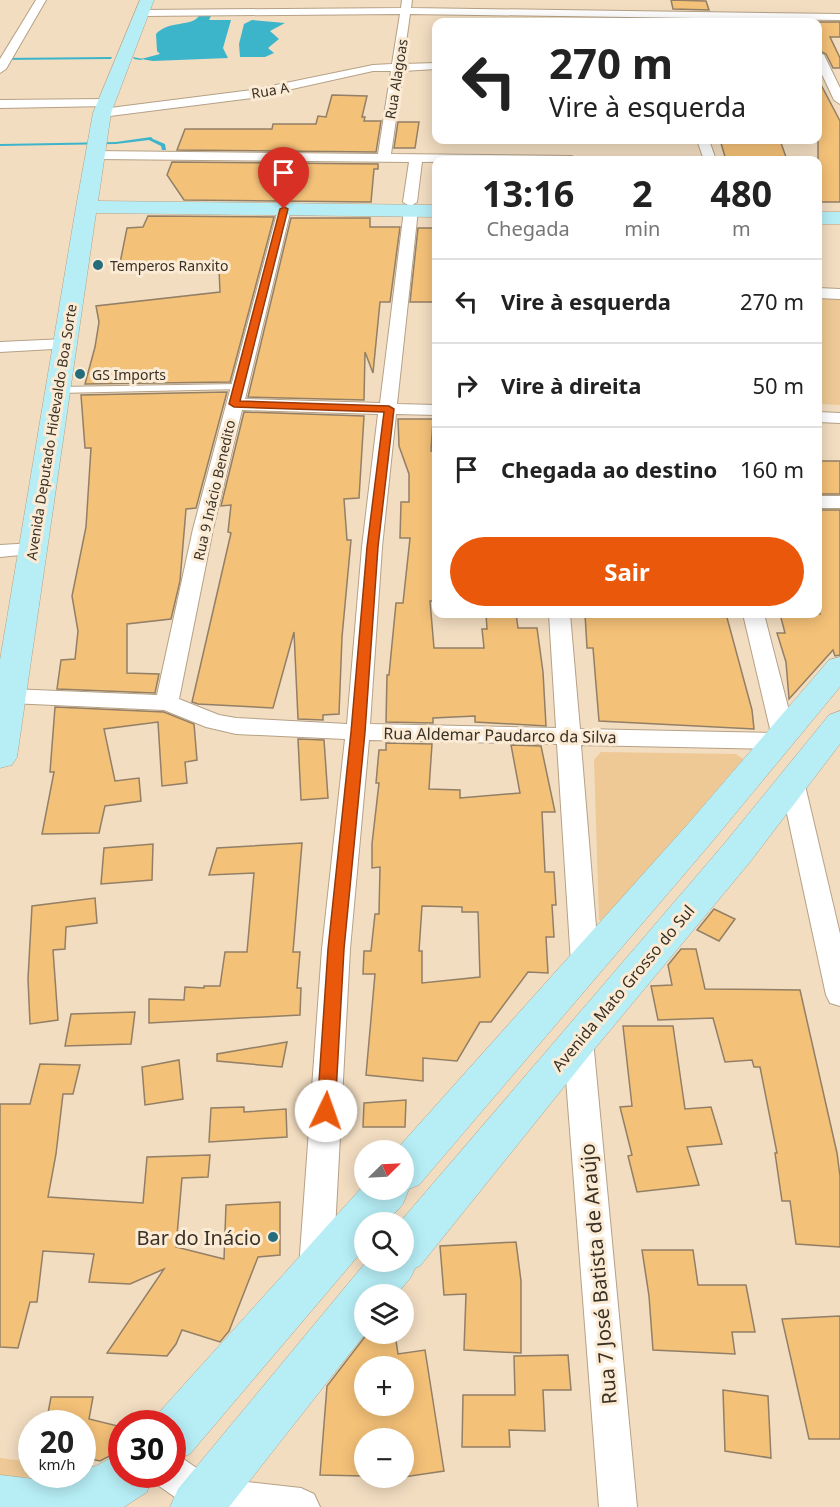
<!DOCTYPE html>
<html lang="pt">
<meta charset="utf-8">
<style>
:root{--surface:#fff;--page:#f2f2f2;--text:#222;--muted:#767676;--line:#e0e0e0;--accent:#ea580c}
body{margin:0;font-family:"Noto Sans",sans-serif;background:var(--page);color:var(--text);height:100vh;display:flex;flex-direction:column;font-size:22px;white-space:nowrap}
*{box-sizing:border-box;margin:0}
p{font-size:20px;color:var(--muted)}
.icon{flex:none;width:33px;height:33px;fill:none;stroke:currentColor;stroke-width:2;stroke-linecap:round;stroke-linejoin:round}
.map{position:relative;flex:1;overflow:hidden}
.drawer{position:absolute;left:432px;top:156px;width:390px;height:462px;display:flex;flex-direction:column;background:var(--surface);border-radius:12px;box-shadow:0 3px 15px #0003}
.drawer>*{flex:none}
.banner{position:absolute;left:432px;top:18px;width:390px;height:126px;border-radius:12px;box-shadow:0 3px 15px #0003;background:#fff;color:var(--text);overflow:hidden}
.needle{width:39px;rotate:66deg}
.fabs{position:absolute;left:354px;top:1140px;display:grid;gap:12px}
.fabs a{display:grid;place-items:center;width:60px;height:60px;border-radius:50%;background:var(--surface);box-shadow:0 3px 15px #0003;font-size:30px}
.speed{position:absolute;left:18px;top:1410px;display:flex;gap:12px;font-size:30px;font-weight:700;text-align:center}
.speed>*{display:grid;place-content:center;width:78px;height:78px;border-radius:50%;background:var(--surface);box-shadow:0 3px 15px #0003;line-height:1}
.speed small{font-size:15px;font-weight:400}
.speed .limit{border:9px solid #d22;background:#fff;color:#111}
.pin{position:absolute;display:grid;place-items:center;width:51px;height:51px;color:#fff;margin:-62px -26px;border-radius:50% 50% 50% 0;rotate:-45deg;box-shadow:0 0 6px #0007}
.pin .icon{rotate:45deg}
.me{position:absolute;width:66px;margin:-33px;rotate:3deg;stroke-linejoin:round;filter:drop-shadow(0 0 4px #0008)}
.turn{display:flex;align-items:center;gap:21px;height:126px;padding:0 18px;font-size:27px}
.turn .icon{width:78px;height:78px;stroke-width:2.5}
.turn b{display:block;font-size:42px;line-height:51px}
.eta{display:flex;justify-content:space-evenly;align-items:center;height:102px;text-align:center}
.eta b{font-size:36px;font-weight:700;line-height:42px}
.action{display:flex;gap:12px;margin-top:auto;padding:12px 18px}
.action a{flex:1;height:69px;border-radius:36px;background:var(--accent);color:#fff;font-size:24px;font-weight:700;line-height:69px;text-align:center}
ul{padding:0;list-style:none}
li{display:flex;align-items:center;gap:18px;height:84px;padding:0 18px;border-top:2px solid var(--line)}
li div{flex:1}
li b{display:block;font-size:22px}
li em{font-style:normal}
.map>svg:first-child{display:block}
.green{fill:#eec996}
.water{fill:#3cb5cb}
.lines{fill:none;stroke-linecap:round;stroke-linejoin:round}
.stream{fill:#3cb5cb;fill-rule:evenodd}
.building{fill:#f4c178;stroke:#927f65;stroke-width:1.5;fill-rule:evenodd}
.lane-casing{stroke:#b5a186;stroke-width:2}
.street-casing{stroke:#b5a186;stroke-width:2}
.secondary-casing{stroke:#b5a186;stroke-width:1}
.lane{fill:#fff;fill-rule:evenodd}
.street{fill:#fff;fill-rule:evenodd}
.secondary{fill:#b7eef6;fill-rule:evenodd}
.route{fill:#ea580c;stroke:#983908;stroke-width:1.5}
.poi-dot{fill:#266d7b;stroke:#fcebd4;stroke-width:2}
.labels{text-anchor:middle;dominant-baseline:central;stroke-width:6;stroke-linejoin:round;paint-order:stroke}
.far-street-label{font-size:14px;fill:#393126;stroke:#fcebd4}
.far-poi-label{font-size:14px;fill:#393126;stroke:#fcebd4;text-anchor:start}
.street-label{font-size:16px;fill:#393126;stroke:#fcebd4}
.near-poi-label{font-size:20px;fill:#393126;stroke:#fcebd4;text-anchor:end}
.near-street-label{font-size:20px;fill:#393126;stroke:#fcebd4}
</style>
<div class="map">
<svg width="840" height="1507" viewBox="0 0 840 1507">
<rect width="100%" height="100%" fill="#f2ddc1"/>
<!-- green -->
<g class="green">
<path d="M818 295H840V405L818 404Z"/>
<path d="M601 752 736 754 743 759 604 922 599 920 594 760Z"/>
<path d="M0 1458 31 1462 32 1474 60 1475 0 1478Z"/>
</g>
<!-- water -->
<g class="water">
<path d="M199 16H211L209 20H231L223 48 228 58 153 61 141 59 160 54 157 51 156 34C169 20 192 27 199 16Z"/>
<path d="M252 20 285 23 270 31 279 39 268 48 274 53 265 57H240L239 44 244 24Z"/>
</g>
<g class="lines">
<!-- stream -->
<g class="stream">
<path d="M112 57 111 59 0 60V58Z"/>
<path d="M133 57 143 59 141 60 134 59Z"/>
<path d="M151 137 153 139 165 144 166 150H162L161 146 149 140 116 144 0 146V144L116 142Z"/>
</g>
</g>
<!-- building -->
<g class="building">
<path d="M671 0 706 1 709 10 673 9Z"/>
<path d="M818 22H840V37H830L840 58V68H833L826 54 818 50Z"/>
<path d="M818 79 840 121V202H818Z"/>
<path d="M332 95 367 96 362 117H365L364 121H381L376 152 177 150 185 129H272L273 124H316L318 116 326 117Z"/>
<path d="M398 122H419L415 148H394Z"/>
<path d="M720 140H780L787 160H726Z"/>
<path d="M172 162 378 164V169H374L371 202 184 200 167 175Z"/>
<path d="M148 216 274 217 230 382 85 384 95 347 99 322 96 306 220 292 219 269 119 268 127 228 143 227Z"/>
<path d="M291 218H370V227H400L390 302H380L373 373 365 352 364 400 248 397Z"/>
<path d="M418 228H436V302H410Z"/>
<path d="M227 392 196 508 186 509 180 581 171 619 127 624V673L159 674 155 693 57 689 61 660 75 659 78 631 72 596 86 527 91 448H85L81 395Z"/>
<path d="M244 412 364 416 359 498 344 499 347 540H351L342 637 339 714 323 715V720L298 719 294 632 273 708 198 704 192 702 231 533 228 532 231 505 221 506Z"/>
<path d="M398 419H433L431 451H436V601H430L434 648H484L482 629H487L486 614H516L518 628H537L543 672 546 726 475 722V716L433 718V723L386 722 387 675H389L396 603H403L410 538H400L401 502H409V474L399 446Z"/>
<rect x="818" y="461" width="22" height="33"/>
<path d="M818 510H840V655L835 656 833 650 789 699 786 662 777 633H785L780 614H820L818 607Z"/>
<path d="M585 614H726L752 710 754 729 599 721 593 648H587Z"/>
<path d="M55 707 164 712 194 724 197 760 185 762 187 783 162 786 158 722 104 729 115 781 139 778 141 801 105 806 99 833 42 834 54 772H50Z"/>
<path d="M298 739 324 740 328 798 301 800Z"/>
<path d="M386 743 432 744 429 789 460 790V798L520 793 511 745 541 746 555 812H542L545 872H554L556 905H552L554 937H546L548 973 528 972 491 1022H480L457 1061 423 1058V1081L366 1075 375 974H363L364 951H371L375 914H379L380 867 372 868V844L379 783H376L379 750H386ZM422 906 462 907V912H478L480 977 422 983V951H419Z"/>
<path d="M302 843 293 952H300L297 988H301L300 1015 149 1023V999L184 1000 185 987 204 988V986H220L225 952H247L254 873 209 875 217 848Z"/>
<path d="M153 844 152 880 101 884 104 848Z"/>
<path d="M95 898 97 923 66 927 65 949 53 950 58 1020 30 1024 28 979 32 906Z"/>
<path d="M714 909 735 919 719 941 697 930Z"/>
<path d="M681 949H696L705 989 800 990 837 1153 840 1176V1247L796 1244 790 1201H782L775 1153H777L760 1067H754L752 1060 725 1062 713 1018 658 1020 651 986 672 985 668 965Z"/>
<path d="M135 1012 131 1044 65 1046 71 1014Z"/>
<path d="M623 1026H673L685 1109 711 1107 722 1144 687 1147 699 1185 637 1192 628 1156 632 1155 620 1107 632 1106Z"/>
<path d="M287 1042 282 1067 217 1061V1054Z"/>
<path d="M179 1060 183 1099 145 1105 142 1067Z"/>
<path d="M40 1064 80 1065 73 1094H63L56 1154 48 1197 143 1203 147 1157 210 1155 208 1177 182 1178 176 1247 224 1259 226 1205 280 1202V1255L258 1257 229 1331 220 1342 182 1330 176 1344 167 1356 107 1353 164 1269 130 1284 89 1282 94 1254 43 1251 37 1302H30L18 1348 0 1347V1104H30Z"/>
<path d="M406 1100 405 1127H363L364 1103Z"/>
<path d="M244 1107V1112L286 1109 287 1137 209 1142 211 1108Z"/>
<path d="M516 1242 521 1281V1353L464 1350 466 1294 444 1295 440 1246Z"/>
<path d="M642 1250H693L698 1285H746L755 1332H732L735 1354 653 1350 649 1296Z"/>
<path d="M840 1316V1439H809L782 1319Z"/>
<path d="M367 1334H395L398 1354 425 1350 444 1471 404 1477V1438H364V1476L320 1475 327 1386ZM364 1366H404V1406H364Z"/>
<path d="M568 1355 571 1390H543L545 1431 509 1430 510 1447H462L463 1395H515L514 1356Z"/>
<path d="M723 1390 768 1396 771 1458 725 1451Z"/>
<path d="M51 1397H93L89 1419 122 1427 121 1450 100 1461 82 1457V1424H46Z"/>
</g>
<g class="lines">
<!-- lane casing -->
<g class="lane-casing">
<path id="lane" d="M238 384 241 385V389L58 393 54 390 58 387Z"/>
</g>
<!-- street casing -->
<g class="street-casing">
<g id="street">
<path d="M36 0H46L6 69 0 73V59Z"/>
<path d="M402 0H412L411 8 840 14V20L410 14 403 64 436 63V69L403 71 391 154 572 156 579 160 422 162 417 202 411 206 418 210 397 404 436 405V415L396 414 382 547 370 724 556 728 549 614H570L580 729 771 733 743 614H764L795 734 786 747 778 749 581 745 599 963 595 971 585 974 575 971 571 963 557 744 369 740 350 949 333 1268 328 1279 316 1283 304 1279 299 1268 322 949 345 739 236 734 206 727 164 710 10 703 2 701 0 694 10 689 157 695 193 529 279 206H289L291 209 245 399 380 403 404 210 410 206 403 202 409 162 95 159 88 155 95 151 378 154 391 71H373L252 98 102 117 96 113 102 109 252 90 373 65 392 64 400 14 142 16 137 13 142 10 401 8ZM242 410 378 414 362 547 347 724 236 718 219 715 179 699 213 529Z"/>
<path d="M818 52 824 55 840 88V104L834 100 818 66Z"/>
<path d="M105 99 109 100V106L0 108V100Z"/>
<path d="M697 140H709L716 160H704Z"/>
<path d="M818 288 840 289V299L818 298Z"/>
<path d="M65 339 71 340 73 344 71 348 0 352V342Z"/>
<path d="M818 412 840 413V423L818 422Z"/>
<rect x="818" y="496" width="22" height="12"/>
<path d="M34 543 41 545 44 549 41 553 0 557V545Z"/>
<path d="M792 773 801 775 804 781 840 934V1006L830 1003 826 995 780 781 783 775Z"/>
<path d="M578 1028 588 1032 593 1040 637 1507H599L563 1040 568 1032Z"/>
<path d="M172 1455 185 1460 211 1478 301 1488 314 1494 320 1507H189L159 1486 154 1474H172Z"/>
</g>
</g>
<!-- secondary casing -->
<g class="secondary-casing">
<g id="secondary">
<path d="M140 0H154L111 113 98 201 436 205V217L96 213 17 757 12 765 0 768V660L76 207 93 113Z"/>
<rect x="818" y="212" width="22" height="12"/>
<path d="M840 657V687L711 843 419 1185 409 1189 403 1204 387 1222H364V1249L190 1454 172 1461V1424H152L154 1418 364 1185V1190H404V1150H396L687 825 829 660Z"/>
<path d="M840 711V744L750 862 592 1052 420 1266 415 1268 411 1277 397 1294H364L365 1334 229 1507H170L178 1489 366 1262H404V1222H400L724 844 829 715Z"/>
<path d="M122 1452V1474H154L147 1492 124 1507H0V1475L35 1479 56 1474H82V1469L96 1466Z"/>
</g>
</g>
<!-- lane -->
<use href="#lane" class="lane"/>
<!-- street -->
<use href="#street" class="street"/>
<!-- secondary -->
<use href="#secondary" class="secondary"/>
</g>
<!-- route -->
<path class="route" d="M284 207 288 209 240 401 389 406 394 409 378 547 365 732 344 949 335 1111 332 1116 326 1118 320 1116 317 1111 328 949 351 732 367 547 384 412 234 407 229 404 280 209Z"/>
<!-- markers -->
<g class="poi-dot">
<circle cx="98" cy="265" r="6"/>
<circle cx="80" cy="374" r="6"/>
<circle cx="273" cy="1237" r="6"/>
</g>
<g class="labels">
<!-- far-street labels -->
<g class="far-street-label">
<text transform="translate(396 79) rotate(-81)">Rua Alagoas</text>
<text transform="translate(270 90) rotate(-10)">Rua A</text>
<text transform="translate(51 432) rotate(-81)">Avenida Deputado Hidevaldo Boa Sorte</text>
<text transform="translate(214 490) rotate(-77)">Rua 9 Inácio Benedito</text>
</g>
<!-- far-poi labels -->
<g class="far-poi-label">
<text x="110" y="265">Temperos Ranxito</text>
<text x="92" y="374">GS Imports</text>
</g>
<!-- street labels -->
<g class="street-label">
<text transform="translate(500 735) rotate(1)">Rua Aldemar Paudarco da Silva</text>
<text transform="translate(623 988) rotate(-50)">Avenida Mato Grosso do Sul</text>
</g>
<!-- near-poi labels -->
<g class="near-poi-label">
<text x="261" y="1237">Bar do Inácio</text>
</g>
<!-- near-street labels -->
<g class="near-street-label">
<text transform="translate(598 1274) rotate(-95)">Rua 7 José Batista de Araújo</text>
</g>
</g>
</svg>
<div class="fabs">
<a><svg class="needle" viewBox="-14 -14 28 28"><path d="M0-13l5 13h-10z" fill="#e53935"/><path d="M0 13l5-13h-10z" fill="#767676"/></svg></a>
<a><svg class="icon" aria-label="search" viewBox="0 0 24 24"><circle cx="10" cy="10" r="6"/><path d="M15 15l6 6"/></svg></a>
<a><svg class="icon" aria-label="layers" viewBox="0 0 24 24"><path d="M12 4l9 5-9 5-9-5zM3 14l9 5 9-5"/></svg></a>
<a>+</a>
<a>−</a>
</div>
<div class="speed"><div>20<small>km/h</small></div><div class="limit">30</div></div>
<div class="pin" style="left:284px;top:209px;background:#d93025"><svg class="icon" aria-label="arrive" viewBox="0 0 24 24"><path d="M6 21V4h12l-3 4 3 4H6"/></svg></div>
<svg class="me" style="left:326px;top:1111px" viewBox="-20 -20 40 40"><circle r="19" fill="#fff"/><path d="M0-13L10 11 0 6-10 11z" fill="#ea580c"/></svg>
<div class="banner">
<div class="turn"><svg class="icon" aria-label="left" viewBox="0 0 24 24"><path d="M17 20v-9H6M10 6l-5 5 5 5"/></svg><div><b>270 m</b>Vire à esquerda</div></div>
</div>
<section class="drawer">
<div class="eta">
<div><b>13:16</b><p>Chegada</p></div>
<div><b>2</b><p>min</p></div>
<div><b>480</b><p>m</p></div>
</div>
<ul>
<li><svg class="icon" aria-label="left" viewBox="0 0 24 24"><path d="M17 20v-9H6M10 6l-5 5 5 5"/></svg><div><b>Vire à esquerda</b></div><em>270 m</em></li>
<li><svg class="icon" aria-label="right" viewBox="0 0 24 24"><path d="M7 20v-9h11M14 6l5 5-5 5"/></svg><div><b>Vire à direita</b></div><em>50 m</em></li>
<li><svg class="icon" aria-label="arrive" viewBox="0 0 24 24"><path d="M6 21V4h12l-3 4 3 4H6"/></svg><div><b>Chegada ao destino</b></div><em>160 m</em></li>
</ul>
<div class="action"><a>Sair</a></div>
</section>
</div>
